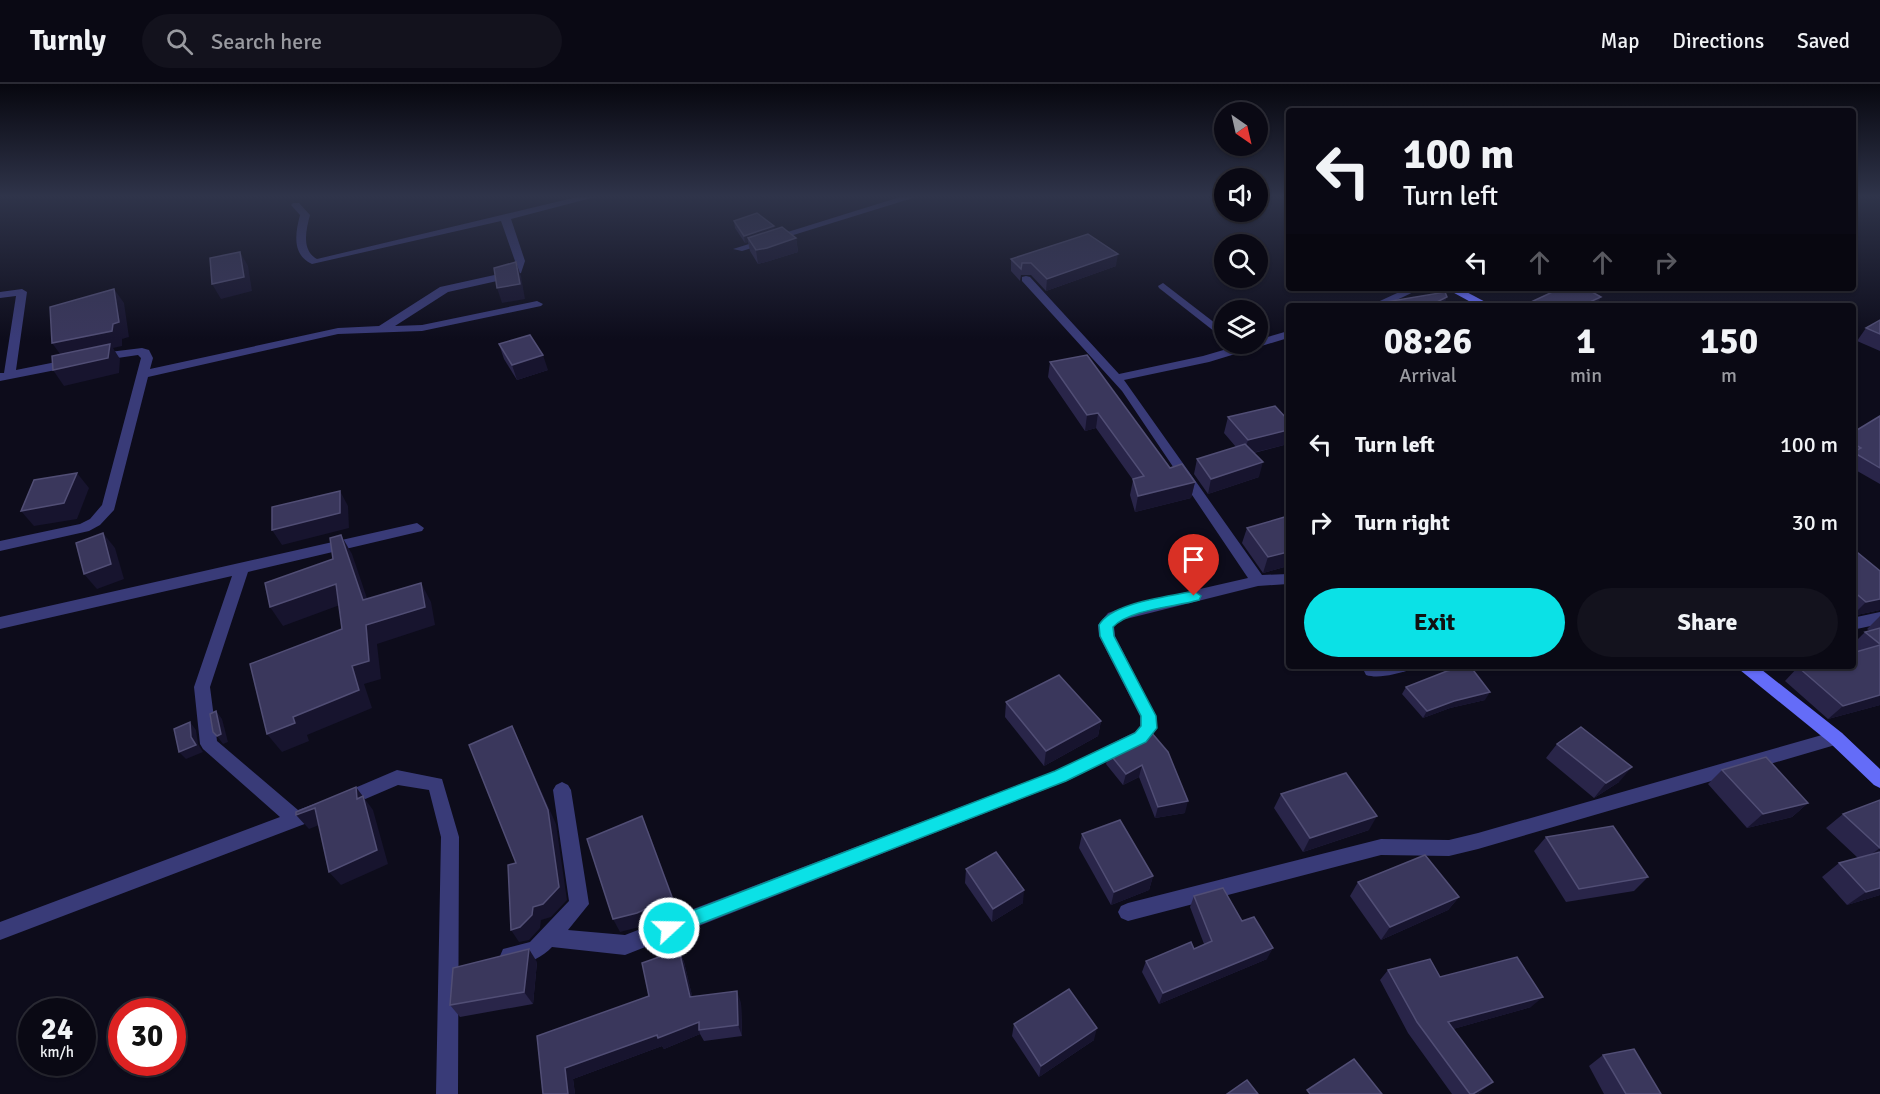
<!DOCTYPE html>
<style>
:root{--surface:#0a0914;--page:#13121d;--text:#f1f3f6;--muted:#999aa0;--line:#2a2a34;--accent:#0be1e6}
body{margin:0;font-family:Signika,sans-serif;background:var(--page);color:var(--text);height:100vh;display:flex;flex-direction:column;font-size:22px;white-space:nowrap}
*{box-sizing:border-box;margin:0}
p{font-size:20px;color:var(--muted)}
.icon{flex:none;width:33px;height:33px;fill:none;stroke:currentColor;stroke-width:2;stroke-linecap:round;stroke-linejoin:round}
.map{position:relative;flex:1;overflow:hidden}
.details{position:absolute;left:1286px;top:219px;width:570px;height:366px;display:flex;flex-direction:column;background:var(--surface);border-radius:6px;box-shadow:0 2px 4px #0004,0 0 0 2px var(--line)}
.details>*{flex:none}
.banner{position:absolute;left:1286px;top:24px;width:570px;height:183px;border-radius:6px;box-shadow:0 2px 4px #0004,0 0 0 2px var(--line);background:#0a0914;color:var(--text);overflow:hidden}
.needle{width:39px;rotate:146deg}
.controls{position:absolute;left:1214px;top:18px;display:grid;gap:12px}
.controls a{display:grid;place-items:center;width:54px;height:54px;border-radius:50%;background:var(--surface);box-shadow:0 2px 4px #0004,0 0 0 2px var(--line);font-size:30px}
.speed{position:absolute;left:18px;top:914px;display:flex;gap:12px;font-size:30px;font-weight:700;text-align:center}
.speed>*{display:grid;place-content:center;width:78px;height:78px;border-radius:50%;background:var(--surface);box-shadow:0 2px 4px #0004,0 0 0 2px var(--line);line-height:1}
.speed small{font-size:15px;font-weight:400}
.speed .limit{border:9px solid #d22;background:#fff;color:#111}
.pin{position:absolute;display:grid;place-items:center;width:51px;height:51px;color:#fff;margin:-62px -26px;border-radius:50% 50% 50% 0;rotate:-45deg;box-shadow:0 0 6px #0007}
.pin .icon{rotate:45deg}
.me{position:absolute;width:66px;margin:-33px;rotate:69deg;stroke-linejoin:round;filter:drop-shadow(0 0 4px #0008)}
.turn{display:flex;align-items:center;gap:21px;height:126px;padding:0 18px;font-size:27px}
.turn .icon{width:78px;height:78px;stroke-width:2.5}
.turn b{display:block;font-size:42px;line-height:51px}
.lanes{display:flex;align-items:center;height:57px;padding:0 18px;background:#0003;justify-content:center;gap:30px;direction:ltr}
.lanes .off{opacity:.35}
.eta{display:flex;justify-content:space-evenly;align-items:center;height:102px;text-align:center}
.eta b{font-size:36px;font-weight:800;line-height:42px}
.cta{display:flex;gap:12px;margin-top:auto;padding:12px 18px}
.cta a{flex:1;height:69px;border-radius:36px;background:var(--accent);color:#111;font-size:24px;font-weight:800;line-height:69px;text-align:center}
.cta a+a{background:var(--page);color:var(--text)}
ul{padding:0;list-style:none}
li{display:flex;align-items:center;gap:18px;height:78px;padding:0 18px}
li div{flex:1}
li b{display:block;font-size:22px}
li em{font-style:normal}
header{display:flex;align-items:center;gap:36px;box-sizing:border-box;height:84px;padding:0 30px;background:var(--surface);border-bottom:2px solid var(--line)}
header strong{font-size:28px}
nav{display:flex;gap:33px;margin-inline-start:auto;font-size:21px}
.search{width:420px;height:54px;background:var(--page);display:flex;align-items:center;gap:15px;box-sizing:border-box;padding:0 21px;border-radius:33px;color:var(--muted);font-size:22px}
.map>svg:first-child{display:block}
.lines{fill:none;stroke-linecap:round;stroke-linejoin:round}
.street{fill:#393b78;fill-rule:evenodd}
.secondary{fill:#646cf8;fill-rule:evenodd}
.wall{fill:#292549}
.shaded-wall{fill:#17142e}
.building{fill:#3a375c;stroke:#514e75;stroke-width:1.5}
.route{fill:#0be1e6;stroke:#079296;stroke-width:1.5}
</style>
<header>
<strong>Turnly</strong>
<div class="search"><svg class="icon" aria-label="search" viewBox="0 0 24 24"><circle cx="10" cy="10" r="6"/><path d="M15 15l6 6"/></svg>Search here</div>
<nav><a>Map</a><a>Directions</a><a>Saved</a></nav>
</header>
<div class="map">
<svg width="1880" height="1010" viewBox="0 0 1880 1010">
<rect width="100%" height="100%" fill="#0d0c1b"/>
<g class="lines">
<!-- street -->
<g class="street">
<path d="M577 113H595L511 135 525 177 521 189 506 195 448 208 395 242 422 241 537 217 543 220 541 222 422 247 338 250 148 293 114 426 100 441 89 447 0 467V457L80 440 90 435 102 421 141 274 138 271 97 277 93 276V270L142 264 149 266 153 274 150 285 338 244 379 242 440 203 499 190 512 185 515 177 501 137 312 180C292 171 295 150 300 131L291 121 293 119H299L310 131C306 146 301 166 317 175Z"/>
<path d="M900 113H916L742 167 733 165Z"/>
<path d="M1026 192 1030 193 1119 290 1203 272 1244 260H1257V256L1288 247V254L1209 278 1124 296 1262 491 1288 490V500L1258 502 1118 537 1114 542 1115 552 1156 632 1157 644 1147 658 1067 697 625 871 552 863C541 875 519 885 503 879L500 872 503 865 530 858 569 817 553 706 556 701 562 698 568 701 571 706 589 820 568 846 625 851 1055 687 1135 648 1140 642V632L1099 552 1098 541 1108 529 1130 521 1248 494 1122 307 1022 197V193Z"/>
<path d="M1163 199 1224 246V255L1159 204 1158 202Z"/>
<path d="M1408 204H1422L1384 222H1369Z"/>
<path d="M22 205 27 208 16 286 71 275 77 279 71 283 0 297V289H4L16 212 0 214V208Z"/>
<path d="M417 439 424 444 422 447 248 488 210 603 217 657 298 726 317 719 323 721 326 727 323 733 0 856V838L280 733 203 665 200 660 194 603 232 492 0 545V533Z"/>
<path d="M1880 528V540L1852 546V534Z"/>
<path d="M1411 582 1409 586C1397 590 1378 595 1366 591L1364 587 1368 582Z"/>
<path d="M1836 647 1842 649 1845 654 1842 659 1478 765 1449 772 1381 771 1128 837 1121 834 1118 828 1121 822 1128 819 1381 755 1449 756 1478 749Z"/>
<path d="M397 686 442 695 459 753 458 1010H436L441 753 429 706 398 701 342 725 336 722 333 717 336 712Z"/>
</g>
<!-- secondary -->
<g class="secondary">
<path d="M1445 204H1459L1493 222H1478Z"/>
<path d="M1738 582H1757L1842 649 1880 685V704L1874 701 1830 659 1740 586Z"/>
</g>
</g>
<!-- wall -->
<g class="wall">
<path d="M734 137 774 142V146L796 154 798 168 769 177 758 180 750 167 748 158 745 159 735 144Z"/>
<path d="M1011 175 1116 182 1046 207 1031 191H1021L1020 197 1011 187Z"/>
<path d="M1531 218 1596 222H1529Z"/>
<path d="M1880 236V267L1857 257 1866 244Z"/>
<path d="M499 260 548 286 517 296 504 275Z"/>
<path d="M1050 278 1170 384 1195 398 1191 414 1135 428 1130 411 1133 396 1096 344 1085 347 1048 293Z"/>
<path d="M1880 332V400L1852 384V349Z"/>
<path d="M1228 333 1288 360 1254 369 1259 393 1208 410 1194 390 1197 375 1236 363 1224 349Z"/>
<path d="M1288 432V482L1263 489 1242 459 1247 444Z"/>
<path d="M1852 464 1880 487V526L1852 532Z"/>
<path d="M1880 532V621L1828 635 1785 597 1798 583 1857 567 1852 563V561L1865 548 1870 547 1867 545Z"/>
<path d="M1406 603 1485 616 1450 624 1423 634 1402 610Z"/>
<path d="M1006 618 1101 637 1098 652 1044 682 1005 633Z"/>
<path d="M1151 648 1185 729 1155 734 1139 693 1123 701 1106 680 1109 669Z"/>
<path d="M1557 660 1619 698 1594 714 1546 674Z"/>
<path d="M1722 686 1808 719 1792 733 1747 744 1708 700Z"/>
<path d="M1281 710 1369 746 1303 768 1274 724Z"/>
<path d="M1880 716V811L1847 821 1822 793 1839 779 1858 774 1826 744 1843 730Z"/>
<path d="M1082 750 1153 792 1149 806 1111 821 1079 764Z"/>
<path d="M1546 753 1648 793 1634 807 1566 818 1534 767Z"/>
<path d="M966 785 1023 819 992 838 965 799Z"/>
<path d="M1358 798 1459 813 1448 826 1381 856 1350 812Z"/>
<path d="M1194 812 1242 837 1267 875 1159 920 1142 888 1146 877 1194 865 1204 860 1190 823Z"/>
<path d="M679 866 684 878 692 912 741 919 742 952 704 957 700 950 664 965 662 962 573 995 575 1010H543L649 912Z"/>
<path d="M537 878 533 920 460 933 450 921Z"/>
<path d="M1388 886 1440 893 1531 923 1453 945 1482 1007 1478 1010H1452L1408 949 1380 896Z"/>
<path d="M1014 940 1094 956 1039 993 1012 952Z"/>
<path d="M1603 971 1661 1010H1604L1589 982Z"/>
</g>
<!-- shaded-wall -->
<g class="shaded-wall">
<path d="M774 142 775 150 748 154V158L745 159 744 152Z"/>
<path d="M796 154 798 168 769 177 758 180 756 166Z"/>
<path d="M240 168 248 182 252 207 221 215 212 200Z"/>
<path d="M1118 170 1116 182 1046 207 1047 195Z"/>
<path d="M516 178 521 192 525 215 502 219 497 204Z"/>
<path d="M114 205 124 219 129 253 122 255V262L113 264 120 275 119 289 64 302 53 286 63 274 52 259Z"/>
<path d="M1447 213 1443 222H1429Z"/>
<path d="M1601 213 1596 222H1581Z"/>
<path d="M543 271 548 286 517 296 512 281Z"/>
<path d="M1098 329 1096 344 1085 347 1087 331Z"/>
<path d="M1288 346V360L1244 371 1248 356Z"/>
<path d="M1263 378 1259 393 1208 410 1211 395Z"/>
<path d="M77 389 89 404 77 435 34 442 21 427Z"/>
<path d="M1195 398 1191 414 1135 428 1138 412Z"/>
<path d="M340 407 348 422 349 444 282 461 272 446Z"/>
<path d="M103 449 115 464 124 495 97 505 84 490Z"/>
<path d="M341 451 352 470 374 535 363 516Z"/>
<path d="M1288 468V482L1263 489 1268 473Z"/>
<path d="M421 499 431 518 435 541 377 560 381 595 364 600 372 624 307 651 309 657 282 668 267 650 293 633 352 582 366 541Z"/>
<path d="M336 500 348 518 283 542 270 523Z"/>
<path d="M1880 515V526L1852 532 1866 518Z"/>
<path d="M1490 608 1485 616 1450 624 1423 634 1427 627 1454 617Z"/>
<path d="M1880 611V621L1828 635 1843 622Z"/>
<path d="M216 627 222 635 228 658 223 660 217 652Z"/>
<path d="M1101 637 1098 652 1044 682 1046 667Z"/>
<path d="M190 638 196 646 198 660 203 668 186 675 179 668 191 653Z"/>
<path d="M512 642 519 657 556 740 567 816 551 833 541 836 540 844 529 856 519 858 511 846 533 823Z"/>
<path d="M1142 681 1139 693 1123 701 1126 690Z"/>
<path d="M1632 683 1619 698 1594 714 1606 699Z"/>
<path d="M356 703 373 726 388 780 341 801 329 788 357 715Z"/>
<path d="M1188 717 1185 729 1155 734 1158 723Z"/>
<path d="M1808 719 1792 733 1747 744 1763 730Z"/>
<path d="M315 724 327 738 309 745 296 731Z"/>
<path d="M1377 732 1369 746 1303 768 1310 754Z"/>
<path d="M648 746 678 826 643 842 620 848 613 835Z"/>
<path d="M1880 764V770L1861 778Z"/>
<path d="M1153 792 1149 806 1111 821 1114 808Z"/>
<path d="M1880 804V811L1847 821 1866 808Z"/>
<path d="M1024 806 1023 819 992 838 993 825Z"/>
<path d="M1459 813 1448 826 1381 856 1390 843Z"/>
<path d="M1273 864 1267 875 1159 920 1163 909Z"/>
<path d="M529 865 537 878 533 920 524 908Z"/>
<path d="M679 866 684 878 695 924 690 913Z"/>
<path d="M737 907 741 919 742 952 738 941Z"/>
<path d="M1543 913 1531 923 1439 949 1448 938Z"/>
<path d="M699 938V946L700 950 664 965 662 962 573 995 575 1010H568L565 984 657 951Z"/>
<path d="M1097 944 1094 956 1039 993 1041 982Z"/>
<path d="M1493 998 1482 1007 1478 1010H1473Z"/>
</g>
<!-- building -->
<g class="building">
<path d="M757 129 774 142 744 152 734 137Z"/>
<path d="M782 143 796 154 767 164 756 166 748 154Z"/>
<path d="M1088 150 1118 170 1047 195 1031 179H1022L1021 185 1011 175Z"/>
<path d="M240 168 244 193 212 200 210 174Z"/>
<path d="M516 178 520 200 497 204 494 184Z"/>
<path d="M1561 204H1585L1601 213 1581 222H1540L1531 218Z"/>
<path d="M114 205 119 238 113 240 112 247 52 259 50 223Z"/>
<path d="M1445 208 1447 213 1429 222H1362Z"/>
<path d="M1880 236V250L1866 244Z"/>
<path d="M530 251 543 271 512 281 499 260Z"/>
<path d="M110 260 108 274 53 286 52 272Z"/>
<path d="M1087 271 1170 384 1182 380 1195 398 1138 412 1133 395 1144 392 1098 329 1087 331 1050 278Z"/>
<path d="M1275 322 1288 336V346L1248 356 1228 333Z"/>
<path d="M1880 332V384L1853 368 1861 364 1852 359V349Z"/>
<path d="M1245 360 1263 378 1211 395 1197 375Z"/>
<path d="M77 389 64 419 21 427 34 396Z"/>
<path d="M340 407V429L272 446V423Z"/>
<path d="M1288 432V468L1268 473 1247 444Z"/>
<path d="M103 449 111 480 84 490 76 459Z"/>
<path d="M341 451 363 516 421 499 425 523 366 541 369 577 352 582 359 606 293 633 295 639 267 650 250 580 342 545 336 500 270 523 265 499 333 475 330 454Z"/>
<path d="M1852 464 1880 487V515L1866 518 1852 506Z"/>
<path d="M1880 544V560L1865 548Z"/>
<path d="M1880 561V611L1843 622 1798 583 1803 582H1852V569Z"/>
<path d="M1470 582 1490 608 1454 617 1427 627 1406 603 1447 587Z"/>
<path d="M1059 591 1101 637 1046 667 1006 618Z"/>
<path d="M216 627 221 650 217 652 213 648 210 630Z"/>
<path d="M190 638 191 653 196 661 179 668 174 645Z"/>
<path d="M512 642 548 726 559 803 543 820 533 823 532 831 520 843 511 846 508 781 516 779 469 661Z"/>
<path d="M1581 643 1632 683 1606 699 1557 660Z"/>
<path d="M1151 648 1168 668 1188 717 1158 723 1142 681 1126 690 1109 669Z"/>
<path d="M1766 673 1808 719 1763 730 1722 686Z"/>
<path d="M1346 689 1377 732 1310 754 1281 710Z"/>
<path d="M356 703 357 715 363 712 377 766 329 788 315 724 296 731V728Z"/>
<path d="M1880 716V764L1843 730Z"/>
<path d="M642 732 672 813 637 829 613 835 587 755Z"/>
<path d="M1120 736 1153 792 1114 808 1082 750Z"/>
<path d="M1613 742 1648 793 1579 805 1546 753Z"/>
<path d="M996 768 1024 806 993 825 966 785Z"/>
<path d="M1880 768V804L1866 808 1839 779Z"/>
<path d="M1425 771 1459 813 1390 843 1358 798Z"/>
<path d="M1223 804 1242 837 1254 833 1273 864 1163 909 1146 877 1191 858 1194 865 1212 857 1194 812Z"/>
<path d="M529 865 524 908 450 921 453 884Z"/>
<path d="M679 866 690 913 737 907 738 941 699 946V938L658 954 657 951 565 984 568 1010H543L537 952 649 912 642 879Z"/>
<path d="M1517 873 1543 913 1448 938 1493 998 1473 1010H1470L1417 938 1388 886 1430 875 1440 893Z"/>
<path d="M1069 905 1097 944 1041 982 1014 940Z"/>
<path d="M1634 965 1661 1010H1626L1603 971Z"/>
<path d="M1354 975 1382 1010H1310L1307 1006Z"/>
<path d="M1247 996 1258 1010H1227Z"/>
</g>
<!-- sky -->
<linearGradient id="sky" x2="0" y2="1"><stop stop-color="#07070f"/><stop offset="0.44" stop-color="#2f344a"/><stop offset="1" stop-color="#2f344a" stop-opacity="0"/></linearGradient>
<rect width="1880" height="255" fill="url(#sky)"/>
<!-- route -->
<path class="route" d="M1194 507 1201 512 1199 516C1175 523 1130 525 1113 543L1114 552 1156 632 1157 644 1146 658 1066 697 669 852 663 850 660 844 663 838 1055 687 1135 649 1141 642V632L1100 552 1099 541C1112 518 1169 513 1194 507Z"/>
</svg>
<div class="controls">
<a><svg class="needle" viewBox="-14 -14 28 28"><path d="M0-13l5 13h-10z" fill="#e53935"/><path d="M0 13l5-13h-10z" fill="#999aa0"/></svg></a>
<a><svg class="icon" aria-label="sound" viewBox="0 0 24 24"><path d="M4 9h4l5-4v14l-5-4H4zM17 9q2 3 0 6"/></svg></a>
<a><svg class="icon" aria-label="search" viewBox="0 0 24 24"><circle cx="10" cy="10" r="6"/><path d="M15 15l6 6"/></svg></a>
<a><svg class="icon" aria-label="layers" viewBox="0 0 24 24"><path d="M12 4l9 5-9 5-9-5zM3 14l9 5 9-5"/></svg></a>
</div>
<div class="speed"><div>24<small>km/h</small></div><div class="limit">30</div></div>
<div class="pin" style="left:1194px;top:512px;background:#d93025"><svg class="icon" aria-label="arrive" viewBox="0 0 24 24"><path d="M6 21V4h12l-3 4 3 4H6"/></svg></div>
<svg class="me" style="left:669px;top:844px" viewBox="-20 -20 40 40"><circle r="17" fill="#0be1e6" stroke="#fff" stroke-width="3"/><path d="M0-11L8 9 0 5-8 9z" fill="#fff"/></svg>
<div class="banner">
<div class="turn"><svg class="icon" aria-label="left" viewBox="0 0 24 24"><path d="M17 20v-9H6M10 6l-5 5 5 5"/></svg><div><b>100 m</b>Turn left</div></div>
<div class="lanes"><svg class="icon" aria-label="left" viewBox="0 0 24 24"><path d="M17 20v-9H6M10 6l-5 5 5 5"/></svg><svg class="icon off" aria-label="ahead" viewBox="0 0 24 24"><path d="M12 20V5M6 11l6-6 6 6"/></svg><svg class="icon off" aria-label="ahead" viewBox="0 0 24 24"><path d="M12 20V5M6 11l6-6 6 6"/></svg><svg class="icon off" aria-label="right" viewBox="0 0 24 24"><path d="M7 20v-9h11M14 6l5 5-5 5"/></svg></div>
</div>
<section class="details">
<div class="eta">
<div><b>08:26</b><p>Arrival</p></div>
<div><b>1</b><p>min</p></div>
<div><b>150</b><p>m</p></div>
</div>
<ul>
<li><svg class="icon" aria-label="left" viewBox="0 0 24 24"><path d="M17 20v-9H6M10 6l-5 5 5 5"/></svg><div><b>Turn left</b></div><em>100 m</em></li>
<li><svg class="icon" aria-label="right" viewBox="0 0 24 24"><path d="M7 20v-9h11M14 6l5 5-5 5"/></svg><div><b>Turn right</b></div><em>30 m</em></li>
</ul>
<div class="cta"><a>Exit</a><a>Share</a></div>
</section>
</div>
